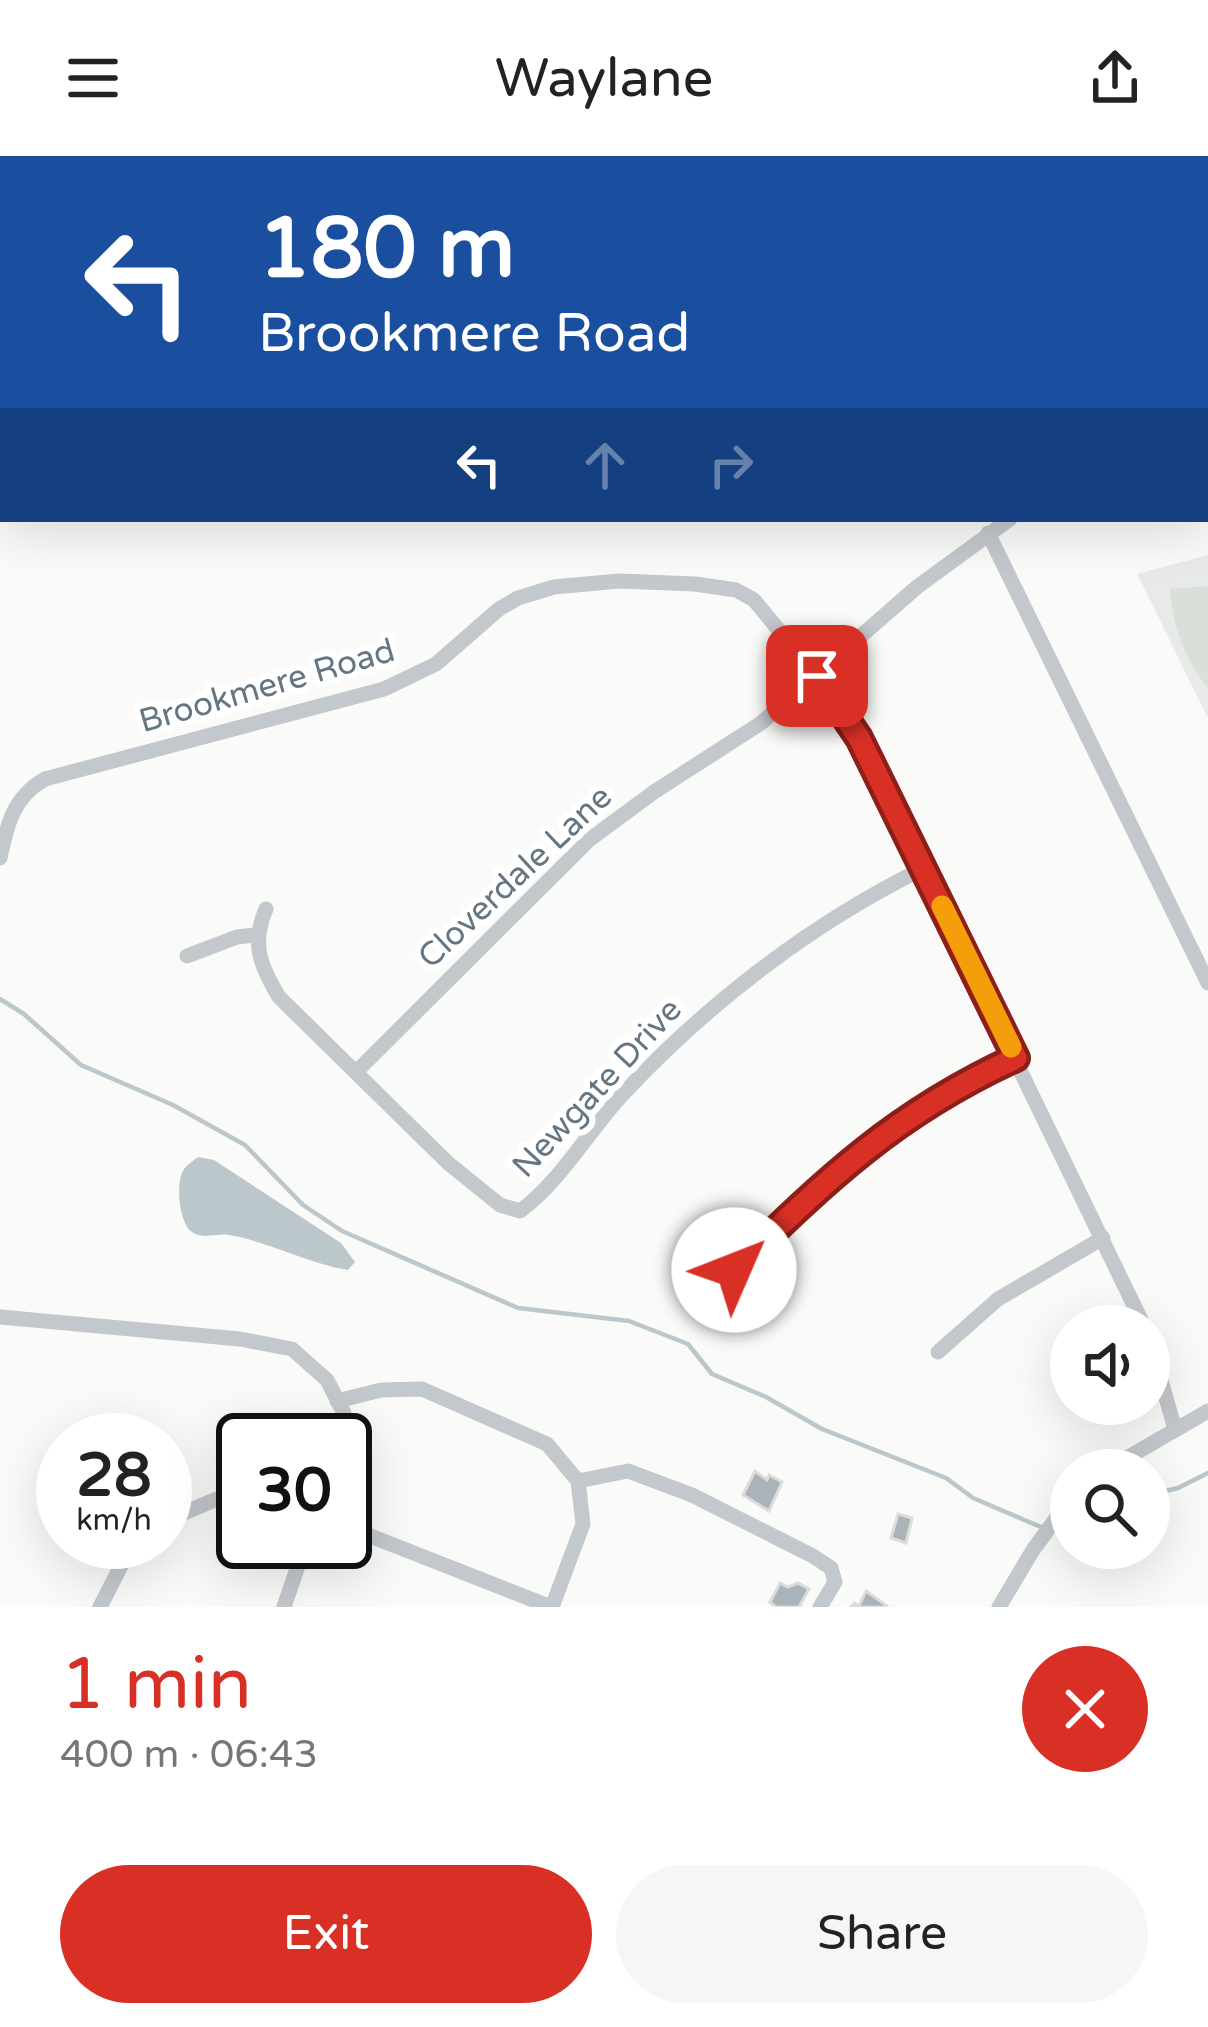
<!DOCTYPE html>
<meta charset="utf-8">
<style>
:root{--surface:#fff;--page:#f6f6f6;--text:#222;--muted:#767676;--accent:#d93025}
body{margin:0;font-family:"Varela Round",sans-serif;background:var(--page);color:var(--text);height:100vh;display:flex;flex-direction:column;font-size:45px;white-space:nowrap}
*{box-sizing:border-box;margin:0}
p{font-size:39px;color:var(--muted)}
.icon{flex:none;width:66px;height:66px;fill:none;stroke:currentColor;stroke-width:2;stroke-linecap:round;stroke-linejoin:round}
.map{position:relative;height:1451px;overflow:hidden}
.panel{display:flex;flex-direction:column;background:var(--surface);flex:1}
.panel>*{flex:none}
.top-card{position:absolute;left:0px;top:0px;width:1209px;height:366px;box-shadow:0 12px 48px #0002;background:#1a4fa0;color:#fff;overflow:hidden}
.controls{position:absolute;left:1050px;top:1149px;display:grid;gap:24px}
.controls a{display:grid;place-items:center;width:120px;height:120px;border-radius:50%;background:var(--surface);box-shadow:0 12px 48px #0002;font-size:60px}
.speed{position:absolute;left:36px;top:1257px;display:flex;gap:24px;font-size:60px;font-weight:700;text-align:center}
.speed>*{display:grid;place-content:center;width:156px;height:156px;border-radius:50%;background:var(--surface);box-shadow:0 12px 48px #0002;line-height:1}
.speed small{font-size:30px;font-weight:400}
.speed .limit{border:6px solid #111;border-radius:18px;background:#fff;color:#111}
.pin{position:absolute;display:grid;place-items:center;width:102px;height:102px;color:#fff;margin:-51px;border-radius:24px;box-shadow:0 6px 18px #0006}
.me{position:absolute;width:132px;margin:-66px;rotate:46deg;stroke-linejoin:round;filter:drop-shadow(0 0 9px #0008)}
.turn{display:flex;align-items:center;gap:42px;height:252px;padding:0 60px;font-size:54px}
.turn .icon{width:156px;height:156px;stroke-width:2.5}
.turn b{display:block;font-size:84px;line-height:102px}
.lanes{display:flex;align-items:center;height:114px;padding:0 60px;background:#0003;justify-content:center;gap:60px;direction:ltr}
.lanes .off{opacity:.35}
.round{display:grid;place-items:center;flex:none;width:126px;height:126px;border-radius:63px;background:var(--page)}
.head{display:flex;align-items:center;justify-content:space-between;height:204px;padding:0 60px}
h1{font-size:72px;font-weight:600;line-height:90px;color:var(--accent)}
.cta{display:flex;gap:24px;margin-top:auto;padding:24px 60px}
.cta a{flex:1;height:138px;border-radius:72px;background:var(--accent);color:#fff;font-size:48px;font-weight:600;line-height:138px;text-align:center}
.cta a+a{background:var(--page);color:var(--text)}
header{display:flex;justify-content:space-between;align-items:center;height:156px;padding:0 60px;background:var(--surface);font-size:54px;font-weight:600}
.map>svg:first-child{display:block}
.built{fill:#e8e9e9}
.green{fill:#dadfd7}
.water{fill:#bbc7cb}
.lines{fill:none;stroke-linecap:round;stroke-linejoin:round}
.stream{stroke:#bbc7cb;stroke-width:4.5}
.building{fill:#aab3b9;stroke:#dcdcda;stroke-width:3}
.minor{stroke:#c3c8cc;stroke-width:15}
.route-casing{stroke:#8d1f18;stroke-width:30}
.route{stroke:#d93025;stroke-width:21}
.slow{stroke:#f59e0b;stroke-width:21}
.labels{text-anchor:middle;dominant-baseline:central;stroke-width:12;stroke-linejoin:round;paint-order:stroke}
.street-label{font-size:33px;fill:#657683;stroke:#fff}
</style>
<header><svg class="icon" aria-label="menu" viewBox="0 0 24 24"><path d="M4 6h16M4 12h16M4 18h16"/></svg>Waylane<svg class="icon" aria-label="share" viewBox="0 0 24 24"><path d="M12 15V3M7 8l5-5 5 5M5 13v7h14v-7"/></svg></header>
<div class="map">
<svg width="1208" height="1451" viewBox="0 0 1208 1451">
<rect width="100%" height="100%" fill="#fafaf8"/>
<!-- built -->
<path class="built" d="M1208 399V562L1137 418Z"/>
<!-- green -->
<path class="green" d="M1208 430V532C1184 502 1173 471 1170 433Z"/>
<!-- water -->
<path class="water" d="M198 1001 214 1004 341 1087 355 1106 348 1114C307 1107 270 1086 229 1079 217 1077 203 1084 192 1076 179 1067 175 1026 184 1013 186 1010 195 1003 198 1001Z"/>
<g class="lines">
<!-- stream -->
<g class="stream">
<path d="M1206 120H1208"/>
<path d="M0 323 3 321"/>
<path d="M0 843 24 858 81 909 173 949 245 989 303 1049 342 1075 518 1152 629 1165 688 1188 712 1218 766 1241 822 1273 946 1322 973 1342 1041 1371"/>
<path d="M1149 1339 1178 1332 1208 1317"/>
<path d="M1060 1374 1071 1372"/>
</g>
</g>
<!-- building -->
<g class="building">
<path d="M755 1315 767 1324 769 1319 782 1326 769 1355 743 1339Z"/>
<path d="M898 1358 912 1362 906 1387 891 1382Z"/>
<path d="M780 1427 788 1431 798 1427 809 1433 799 1451H776L770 1446Z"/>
<path d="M866 1435 887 1450V1451H851L854 1447 859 1450Z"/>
</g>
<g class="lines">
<!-- minor -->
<g class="minor">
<path d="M793 0H827"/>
<path d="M658 3 659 0"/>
<path d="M1144 3 1146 0"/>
<path d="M1206 278H1208"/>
<path d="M988 377 1208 827"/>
<path d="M0 702C7 669 13 641 45 623L384 533 436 508 499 453 518 442 554 431 619 425 695 428 736 434 754 444 817 520 859 582 1144 1170"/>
<path d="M266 753C251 788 260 809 279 841L448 1007 500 1049 520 1055C561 1025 589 974 623 938 708 847 812 767 924 712"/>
<path d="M187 800 237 781 255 779"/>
<path d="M356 916 589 684 654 636 761 567 917 431 1010 363"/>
<path d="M734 1113C825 1025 898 956 1016 902"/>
<path d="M0 1161 240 1183 292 1193 327 1224 344 1257 341 1284"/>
<path d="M1149 1183 1175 1273"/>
<path d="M938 1196 998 1143 1103 1082"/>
<path d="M337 1245 381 1234 422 1233 547 1288 578 1325 583 1368 552 1451"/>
<path d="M1106 1314 1208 1255"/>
<path d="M578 1325 628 1315 692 1339 813 1400 831 1412 835 1426 820 1451"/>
<path d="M165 1365 217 1343 243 1340"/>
<path d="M345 1370 551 1451"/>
<path d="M100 1451 126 1400 141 1386"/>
<path d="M284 1451 306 1386"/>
<path d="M999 1451 1033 1394 1071 1342"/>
</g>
</g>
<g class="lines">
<!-- route casing -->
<g class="route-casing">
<path id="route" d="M734 1114C827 1023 896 957 1016 902L859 582 817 520"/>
</g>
<!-- route -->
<use href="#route" class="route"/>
<!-- slow -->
<path class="slow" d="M942 750 1011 891"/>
</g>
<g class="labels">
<!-- street labels -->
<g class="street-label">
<text transform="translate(267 530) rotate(-16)">Brookmere Road</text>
<text transform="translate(515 721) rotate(-43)">Cloverdale Lane</text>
<text transform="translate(597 932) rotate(-47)">Newgate Drive</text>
</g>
</g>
</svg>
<div class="controls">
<a><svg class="icon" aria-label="sound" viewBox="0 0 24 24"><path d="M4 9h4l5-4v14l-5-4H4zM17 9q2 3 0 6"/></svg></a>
<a><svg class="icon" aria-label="search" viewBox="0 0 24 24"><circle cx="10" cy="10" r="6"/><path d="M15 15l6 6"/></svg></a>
</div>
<div class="speed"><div>28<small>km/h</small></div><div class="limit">30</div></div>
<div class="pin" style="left:817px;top:520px;background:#d93025"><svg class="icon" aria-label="arrive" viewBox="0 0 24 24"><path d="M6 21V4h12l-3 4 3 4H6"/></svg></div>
<svg class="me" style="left:734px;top:1114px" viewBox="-20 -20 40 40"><circle r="19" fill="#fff"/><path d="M0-13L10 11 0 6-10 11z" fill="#d93025"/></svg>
<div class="top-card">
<div class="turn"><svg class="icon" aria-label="left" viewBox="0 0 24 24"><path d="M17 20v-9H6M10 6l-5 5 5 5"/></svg><div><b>180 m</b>Brookmere Road</div></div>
<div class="lanes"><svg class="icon" aria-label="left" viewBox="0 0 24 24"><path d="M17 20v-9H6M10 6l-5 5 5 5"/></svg><svg class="icon off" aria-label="ahead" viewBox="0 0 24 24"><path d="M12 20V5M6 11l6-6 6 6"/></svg><svg class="icon off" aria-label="right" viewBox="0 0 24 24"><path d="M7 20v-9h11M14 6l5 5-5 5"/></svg></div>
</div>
</div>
<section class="panel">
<div class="head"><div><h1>1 min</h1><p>400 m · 06:43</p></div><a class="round" style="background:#d93025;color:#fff"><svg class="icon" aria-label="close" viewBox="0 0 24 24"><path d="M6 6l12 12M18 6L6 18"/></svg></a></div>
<div class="cta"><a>Exit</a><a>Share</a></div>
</section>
